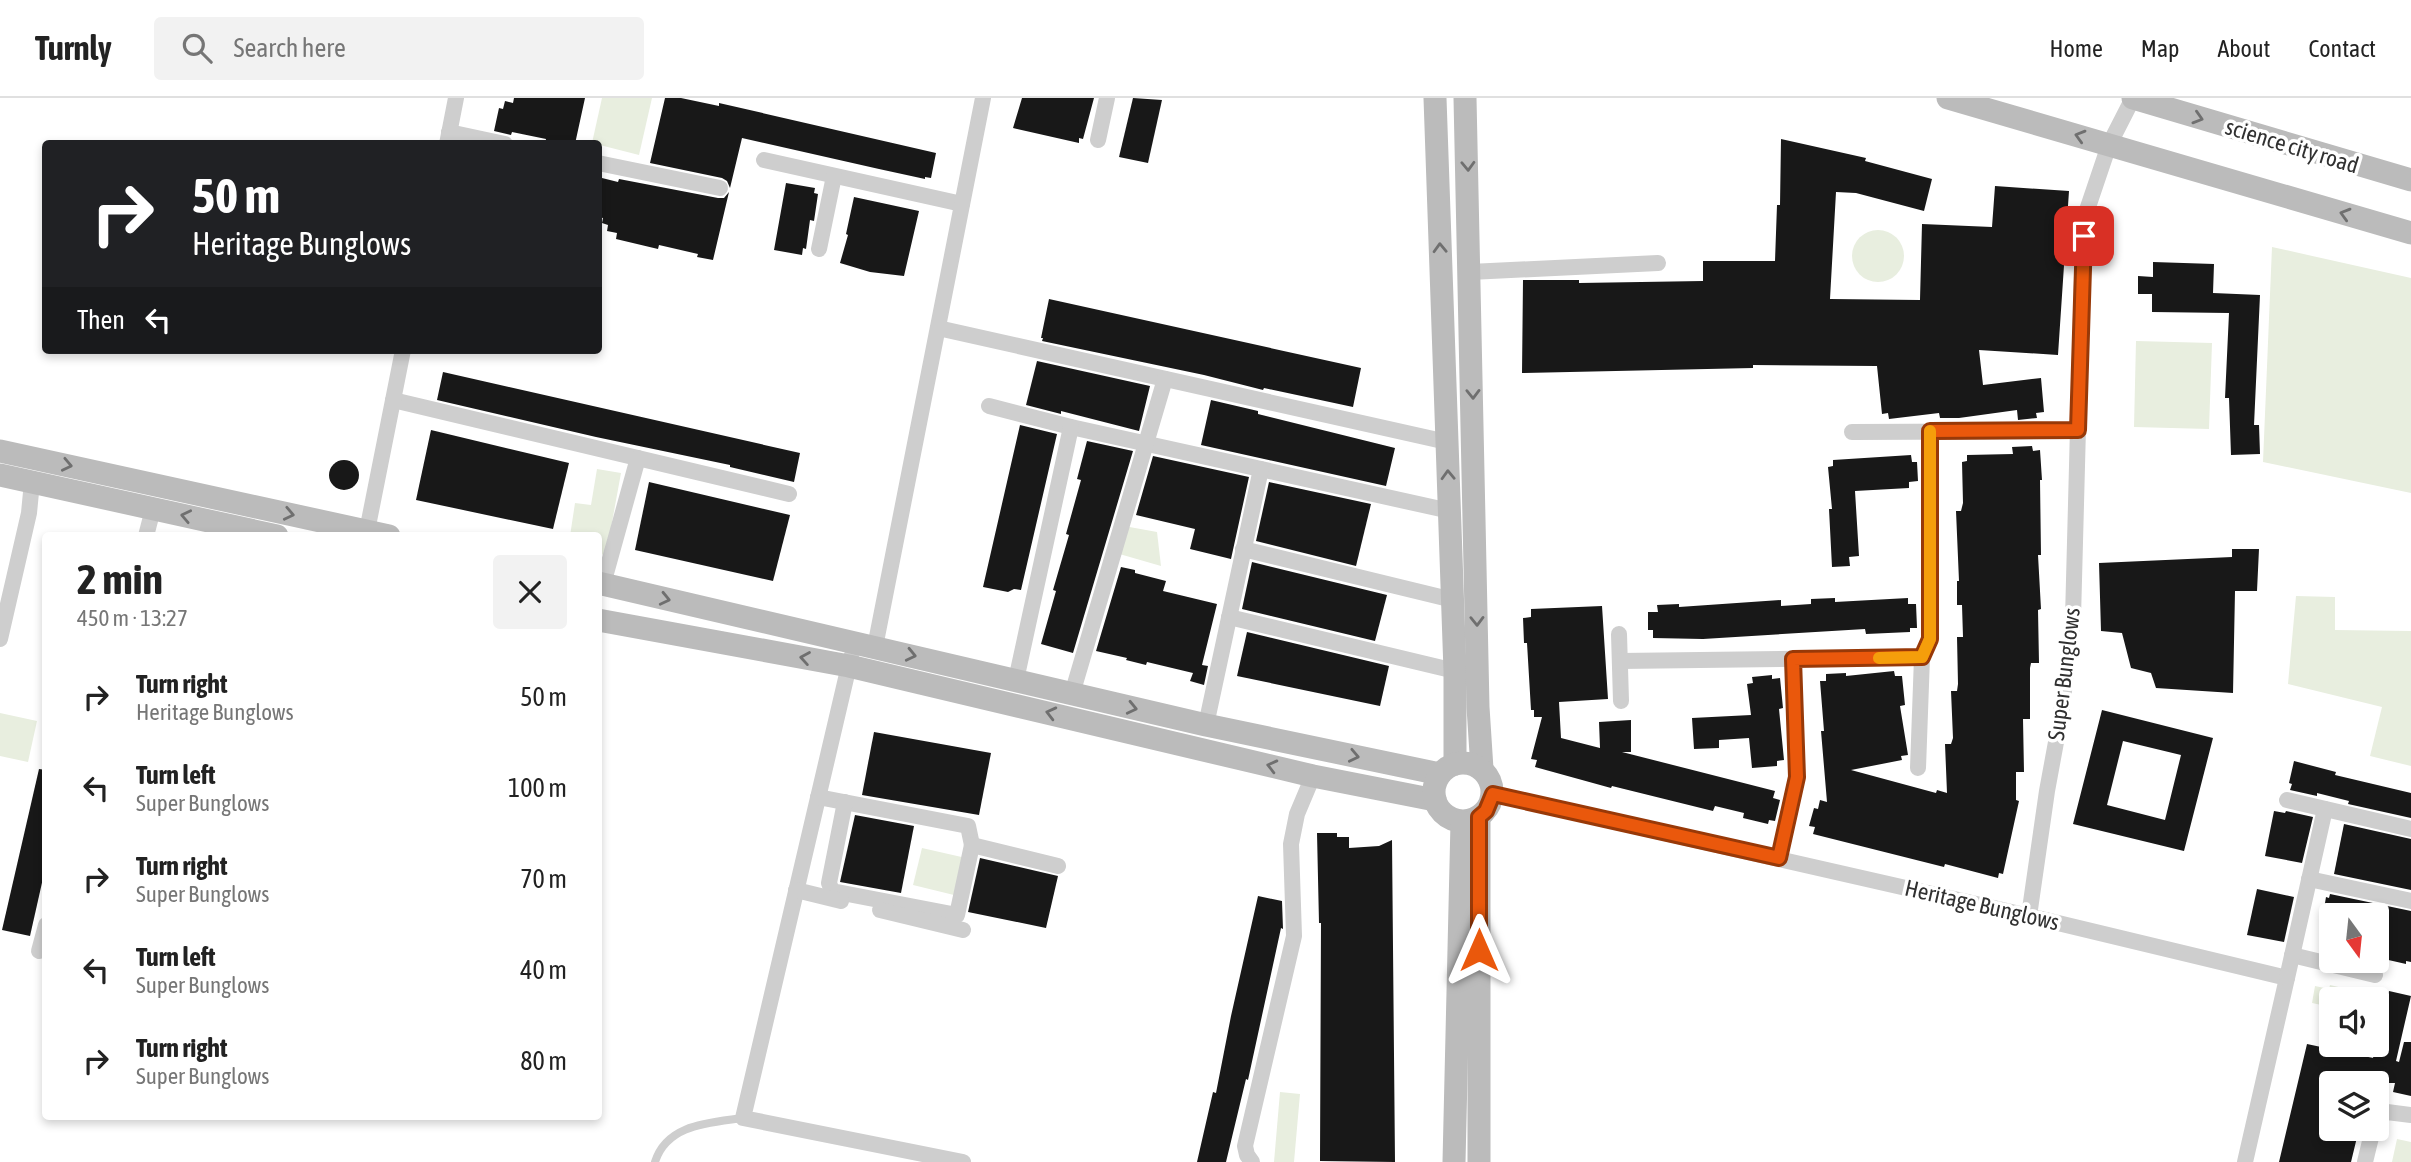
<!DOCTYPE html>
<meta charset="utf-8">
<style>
:root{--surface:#fff;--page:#f2f2f2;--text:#222;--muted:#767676;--line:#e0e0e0}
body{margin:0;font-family:"Asap Condensed",sans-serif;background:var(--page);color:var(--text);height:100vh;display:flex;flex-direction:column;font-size:26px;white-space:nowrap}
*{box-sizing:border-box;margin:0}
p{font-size:23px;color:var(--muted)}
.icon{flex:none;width:38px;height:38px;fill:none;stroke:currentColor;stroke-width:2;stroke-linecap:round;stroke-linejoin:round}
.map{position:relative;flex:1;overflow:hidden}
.sheet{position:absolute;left:42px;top:434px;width:560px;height:588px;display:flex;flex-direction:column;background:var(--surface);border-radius:7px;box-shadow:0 4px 10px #0003}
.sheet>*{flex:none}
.top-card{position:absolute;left:42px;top:42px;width:560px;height:214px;border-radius:7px;box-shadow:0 4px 10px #0003;background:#202124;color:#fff;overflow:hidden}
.needle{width:46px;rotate:165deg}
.controls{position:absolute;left:2319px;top:805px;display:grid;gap:14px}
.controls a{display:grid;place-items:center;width:70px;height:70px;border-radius:7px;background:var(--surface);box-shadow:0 4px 10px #0003;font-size:35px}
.pin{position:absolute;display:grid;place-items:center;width:60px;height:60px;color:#fff;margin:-30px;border-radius:14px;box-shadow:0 4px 10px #0006}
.me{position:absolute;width:77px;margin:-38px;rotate:0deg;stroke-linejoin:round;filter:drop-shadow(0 0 5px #0008)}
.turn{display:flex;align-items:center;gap:24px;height:147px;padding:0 35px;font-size:32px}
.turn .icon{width:91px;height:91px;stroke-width:2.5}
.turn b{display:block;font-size:49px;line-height:60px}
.then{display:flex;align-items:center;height:66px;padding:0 35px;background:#0003;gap:14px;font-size:26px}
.round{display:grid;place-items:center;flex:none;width:74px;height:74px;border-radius:7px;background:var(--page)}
.summary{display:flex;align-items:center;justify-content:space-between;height:119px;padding:0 35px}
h1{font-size:42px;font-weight:700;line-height:52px}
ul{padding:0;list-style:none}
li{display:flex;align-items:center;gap:21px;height:91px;padding:0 35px}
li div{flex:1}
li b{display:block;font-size:26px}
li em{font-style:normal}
header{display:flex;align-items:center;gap:42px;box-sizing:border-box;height:98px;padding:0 35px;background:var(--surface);border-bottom:2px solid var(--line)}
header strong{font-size:33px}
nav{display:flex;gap:38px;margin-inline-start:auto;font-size:24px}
.search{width:490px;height:63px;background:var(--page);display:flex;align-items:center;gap:18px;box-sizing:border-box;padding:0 24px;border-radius:7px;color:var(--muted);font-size:26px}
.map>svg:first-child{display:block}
.green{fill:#e8eedf}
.building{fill:#181818;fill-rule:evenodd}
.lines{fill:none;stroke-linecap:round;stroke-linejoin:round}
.lane{stroke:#cecece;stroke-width:8}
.street{stroke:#cecece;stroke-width:16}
.secondary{stroke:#bbb;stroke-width:23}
.oneway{stroke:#6f6f6f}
.route-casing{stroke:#983908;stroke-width:18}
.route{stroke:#ea580c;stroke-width:12}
.slow{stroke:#f59e0b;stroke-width:12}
.labels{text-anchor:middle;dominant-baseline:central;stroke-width:7;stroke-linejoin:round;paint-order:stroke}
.street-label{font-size:23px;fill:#313131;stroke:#fff}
</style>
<header>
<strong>Turnly</strong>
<div class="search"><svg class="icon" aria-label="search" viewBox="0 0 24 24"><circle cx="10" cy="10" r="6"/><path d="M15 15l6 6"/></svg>Search here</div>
<nav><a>Home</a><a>Map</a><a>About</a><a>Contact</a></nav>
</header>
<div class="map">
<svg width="2411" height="1064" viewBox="0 0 2411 1064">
<rect width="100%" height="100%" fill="#fff"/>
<!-- green -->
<g class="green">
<path d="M602 0H652L639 57 592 45Z"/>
<circle cx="1878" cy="158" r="26"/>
<path d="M2272 149 2411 180V395L2263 364Z"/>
<path d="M2136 243 2212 245 2209 331 2134 329Z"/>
<path d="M597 371 621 375 606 457 599 456 598 438H570L575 405 591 407Z"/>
<path d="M1124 428 1157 434 1161 468 1116 455Z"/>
<path d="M2296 498 2335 499V532L2411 533V668L2370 658 2382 609 2288 586Z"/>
<path d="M0 615 37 623 28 664 0 658Z"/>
<path d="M922 750 966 760 958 798 913 787Z"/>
<path d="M2330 887 2377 898 2376 902 2331 901V909L2312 905 2315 888 2329 891Z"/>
<path d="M1280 994 1300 996 1294 1064H1274Z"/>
<path d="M2397 1041 2411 1044V1064H2392Z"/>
</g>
<!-- building -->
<g class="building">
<path d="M514 0H585L575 46H545L546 41 512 34 511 37 494 33 499 10 503 11 505 3 513 5Z"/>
<path d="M665 0H681L719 8V5L936 55 931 80 925 79V81L879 71 742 40 730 90 727 83 722 80 650 65Z"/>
<path d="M1022 0H1094L1083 41 1079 40V45L1013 30Z"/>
<path d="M1133 0 1162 2 1148 65 1119 59Z"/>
<path d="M1781 41 1866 60 1865 63 1932 81 1924 113 1856 95 1836 94 1830 201 1920 202 1922 126 1992 129 1995 88 2069 93 2058 257 1979 252 1983 287 2041 280 2044 314 2036 315 2037 320 2018 322 2017 312 1959 320H1940L1939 315 1889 321 1888 315 1882 316 1877 268 1753 267V270L1522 275 1523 182H1579V185L1703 183V163H1775L1777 107H1780Z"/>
<path d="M598 79 618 84 619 81 718 100H724L729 94 713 162 697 159 698 156 659 147 658 151 616 141 617 135 607 133 608 127 602 125 603 120 598 119Z"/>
<path d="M786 85 815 90 814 95 818 96 814 123 810 122 806 151 803 150 802 157 774 152Z"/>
<path d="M854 99 919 113 904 178 870 174 840 165 848 137 846 136Z"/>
<path d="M2153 164 2214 166 2213 195 2260 197 2254 327H2259L2260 356 2231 357 2229 300H2225L2229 215 2152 214V196H2138V178L2153 179Z"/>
<path d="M1049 201 1361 270 1353 309 1264 290 1263 292 1204 277 1042 243 1043 240H1041Z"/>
<path d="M1037 263 1150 288 1139 333 1061 313V316L1026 307Z"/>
<path d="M443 274 800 355 794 384 730 369V367L596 339 437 302Z"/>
<path d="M1211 302 1258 313V316L1395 350 1386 388 1201 347Z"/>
<path d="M1020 327 1057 336 1021 492 1014 491 1008 494 983 489Z"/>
<path d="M431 332 569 365 553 431 416 402Z"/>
<path d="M1087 343 1133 353 1073 555 1041 546 1056 493 1053 492 1069 437 1066 436 1081 382 1077 381Z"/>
<path d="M2032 348 2033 353 2040 352 2042 382H2040L2041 457H2038L2041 511 2038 512 2039 565H2031L2030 570V621H2023L2024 674H2016V702L2019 703 2003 776 1999 775 1998 780 1945 766 1944 769 1813 736 1815 729 1809 728 1814 710 1818 711 1820 702 1827 704 1821 633H1824L1820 583H1826V576L1846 575V578L1894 573 1895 578H1902L1905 607 1900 608 1908 657 1901 658 1902 662 1851 672 1936 695 1937 692 1947 695 1945 646H1951L1953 640 1951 593H1957L1958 586 1957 539H1963L1962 507H1957V483H1959L1956 413H1961L1963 405 1962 364 1967 363V357L2013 356 2012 349Z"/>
<path d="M1911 357 1912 364H1917L1918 383 1909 384V390L1855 393 1859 458 1849 459 1850 468 1832 469 1829 411H1832L1828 369 1833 368V362Z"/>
<path d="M1153 358 1249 379 1231 461 1190 451 1195 431 1136 417Z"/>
<circle cx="344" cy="377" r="15"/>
<path d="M649 384 790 417 773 483 635 452Z"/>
<path d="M1269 384 1371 406 1356 468 1256 443Z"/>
<path d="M2232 451H2259L2257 493H2235L2233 595 2156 590 2151 575 2131 570 2122 535 2101 533 2099 465 2232 459Z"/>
<path d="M1252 464 1387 497 1375 543 1242 511Z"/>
<path d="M1121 469 1135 472V475L1166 483 1163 493 1217 506 1202 567 1208 568 1204 587 1190 583 1193 575 1147 564 1146 567 1126 562 1127 560 1096 553Z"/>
<path d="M1835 500V504L1908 500V506H1916L1917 530H1910V534L1866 536 1865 531 1703 541 1653 540V532H1648V514H1658L1657 507 1679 506V509L1781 502V508L1811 506V501Z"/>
<path d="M1602 508 1608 601 1559 604 1561 640 1600 650 1599 624 1631 622V654H1622L1775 693 1773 700 1780 702 1775 723 1769 722 1768 726 1743 720 1744 715 1715 708 1713 713 1612 688 1611 690 1535 669 1537 662 1531 661 1542 619H1534V612H1531L1527 545H1524L1523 520 1531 519V511Z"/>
<path d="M1247 534 1389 568 1380 608 1237 578Z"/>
<path d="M1772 577V581L1780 580 1783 610 1779 611 1784 662 1777 663V668L1752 670 1749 640 1719 642V650L1694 651 1692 620 1751 617 1747 586 1753 585 1752 579Z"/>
<path d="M2102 612 2213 640 2184 753 2073 726ZM2123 643 2181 657 2165 722 2107 707Z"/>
<path d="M874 634 991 655 979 717 862 697Z"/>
<path d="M2294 663 2336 674 2335 677 2411 695V720L2348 706 2349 703 2317 695V698L2290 692 2292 686 2289 685Z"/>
<path d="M39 671 46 672V767L30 838 2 832Z"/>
<path d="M2274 713 2285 715 2286 713 2313 719 2302 765 2265 758Z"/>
<path d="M855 717 914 728 901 795 840 784Z"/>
<path d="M2344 726 2411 741V792L2334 776Z"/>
<path d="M1317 735H1337V739H1349V750L1379 748 1392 742 1395 1064 1320 1063 1321 825H1319Z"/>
<path d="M980 760 1058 778 1046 830 968 814Z"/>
<path d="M2257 791 2294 799 2284 844 2247 837Z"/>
<path d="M2330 796 2411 813V864L2406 863V866L2384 861V858L2376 856V817H2323L2326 799 2329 800Z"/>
<path d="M1258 798 1282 803 1283 831 1281 830 1248 982 1246 981 1226 1064H1197L1213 994 1216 995 1231 918Z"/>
<path d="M2389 893 2411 898 2396 963 2399 964 2404 944H2411V998L2393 994 2395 985H2331V1031H2359L2351 1064H2279L2307 946 2373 960Z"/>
</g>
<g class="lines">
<!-- lane -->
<path class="lane" d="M655 1064C667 1026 709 1025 743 1020"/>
<!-- street -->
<g class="street">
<path d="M449 34 505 46"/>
<path d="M1098 42 1107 0"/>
<path d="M447 46 456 0"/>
<path d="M764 62 962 106"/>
<path d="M598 65 720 90"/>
<path d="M819 151 834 78"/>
<path d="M1470 174 1658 165"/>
<path d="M938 230 1447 344"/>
<path d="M393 302 789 396"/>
<path d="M989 308 1071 329 1450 413"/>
<path d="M1852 334 2078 333"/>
<path d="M146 438 153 411"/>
<path d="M366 438 403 252"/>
<path d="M1243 451 1453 502"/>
<path d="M603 486 638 360"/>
<path d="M1229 519 1455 573"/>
<path d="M1619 536 1621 603"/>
<path d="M0 541 29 415 32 384"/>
<path d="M875 549 983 0"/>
<path d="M851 559 743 1020 963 1064"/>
<path d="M1620 563 1922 559 1930 541V333"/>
<path d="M1016 582 1071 329"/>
<path d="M1072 596 1165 281"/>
<path d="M1206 627 1261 371"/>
<path d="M1918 670 1922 559"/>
<path d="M1493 696 2029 818 2287 880 2245 1064"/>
<path d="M818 699 968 728 972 747"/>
<path d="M2287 702 2411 731"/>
<path d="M845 704 829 785 832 793 957 817 972 747 1058 768"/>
<path d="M1779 760 1797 679 1793 561"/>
<path d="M2309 781 2411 803"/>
<path d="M796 792 841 803"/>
<path d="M880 812 963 832"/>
<path d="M2029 818 2047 693 2061 617 2073 520 2082 178 2085 118 2109 47 2133 0"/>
<path d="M39 853 46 827"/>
<path d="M2292 857 2375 877"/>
<path d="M2287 880 2325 711"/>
<path d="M2376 1021 2387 1014 2411 1017"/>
<path d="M1252 1064 1247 1057 1245 1048 1294 838 1291 746 1297 716 1313 678"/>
<path d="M2365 1064 2373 1031"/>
</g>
<!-- secondary -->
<g class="secondary">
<path d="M1435 0 1455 573V666"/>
<path d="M1465 0 1478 609 1482 671"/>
<path d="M1948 0 2411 135"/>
<path d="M2133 0 2411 82"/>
<path d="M0 353 389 438"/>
<path d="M0 377 277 438"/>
<path d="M598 485 1206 627 1440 676"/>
<path d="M598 522 849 568 1313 678 1435 702"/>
<circle cx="1463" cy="694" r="29"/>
<path d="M1454 1064 1462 724"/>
<path d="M1479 1064V719"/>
</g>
</g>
<!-- one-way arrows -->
<defs><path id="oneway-chevron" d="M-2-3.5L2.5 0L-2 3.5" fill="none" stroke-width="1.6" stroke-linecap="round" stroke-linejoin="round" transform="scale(1.75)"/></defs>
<g class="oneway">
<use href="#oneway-chevron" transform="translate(2198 20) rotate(17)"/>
<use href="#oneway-chevron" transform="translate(2080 38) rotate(-164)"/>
<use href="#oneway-chevron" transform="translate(1468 68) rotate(88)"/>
<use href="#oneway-chevron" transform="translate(2345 116) rotate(-164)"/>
<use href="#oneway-chevron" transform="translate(1440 150) rotate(-92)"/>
<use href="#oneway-chevron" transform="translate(1473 296) rotate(89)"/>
<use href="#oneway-chevron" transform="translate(67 367) rotate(12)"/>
<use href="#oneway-chevron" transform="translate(1448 377) rotate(-92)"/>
<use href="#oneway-chevron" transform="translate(289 416) rotate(12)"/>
<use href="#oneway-chevron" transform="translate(186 418) rotate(-168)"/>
<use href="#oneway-chevron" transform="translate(665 501) rotate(13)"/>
<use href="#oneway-chevron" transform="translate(1477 523) rotate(89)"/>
<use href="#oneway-chevron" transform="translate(911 557) rotate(13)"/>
<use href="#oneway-chevron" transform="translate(805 560) rotate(-170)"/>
<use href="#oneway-chevron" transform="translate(1132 610) rotate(13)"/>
<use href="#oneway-chevron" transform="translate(1051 615) rotate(-166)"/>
<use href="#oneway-chevron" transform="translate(1354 658) rotate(12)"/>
<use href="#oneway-chevron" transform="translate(1272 668) rotate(-166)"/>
</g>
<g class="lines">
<!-- route casing -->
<g class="route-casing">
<path id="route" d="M1479 852V719L1486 713 1493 696 1779 760 1797 679 1793 561 1922 559 1930 541V333L2078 332 2084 138"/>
</g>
<!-- route -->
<use href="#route" class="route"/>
<!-- slow -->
<path class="slow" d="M1879 560 1922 559 1930 541V333"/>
</g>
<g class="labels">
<!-- street labels -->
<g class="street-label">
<text transform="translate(2292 48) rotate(17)">science city road</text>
<text transform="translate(2064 576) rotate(-83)">Super Bunglows</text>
<text transform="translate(1982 807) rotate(13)">Heritage Bunglows</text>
</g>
</g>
</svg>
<div class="controls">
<a><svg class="needle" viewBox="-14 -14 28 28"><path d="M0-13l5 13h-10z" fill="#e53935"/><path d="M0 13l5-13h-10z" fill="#767676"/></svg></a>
<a><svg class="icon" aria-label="sound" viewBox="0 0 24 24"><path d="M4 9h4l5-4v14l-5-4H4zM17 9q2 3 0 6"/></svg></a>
<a><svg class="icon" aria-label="layers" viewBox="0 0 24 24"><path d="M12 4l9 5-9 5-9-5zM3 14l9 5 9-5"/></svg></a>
</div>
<div class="pin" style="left:2084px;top:138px;background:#d93025"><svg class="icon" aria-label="arrive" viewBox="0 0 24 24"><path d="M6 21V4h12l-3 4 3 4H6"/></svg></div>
<svg class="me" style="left:1479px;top:852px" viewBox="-20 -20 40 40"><path d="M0-17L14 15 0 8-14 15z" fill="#ea580c" stroke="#fff" stroke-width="4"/></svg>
<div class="top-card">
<div class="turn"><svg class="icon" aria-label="right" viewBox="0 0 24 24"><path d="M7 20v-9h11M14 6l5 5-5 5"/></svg><div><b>50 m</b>Heritage Bunglows</div></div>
<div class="then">Then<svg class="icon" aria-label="left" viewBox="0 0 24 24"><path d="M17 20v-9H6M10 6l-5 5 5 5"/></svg></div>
</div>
<section class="sheet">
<div class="summary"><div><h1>2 min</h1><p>450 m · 13:27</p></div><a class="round"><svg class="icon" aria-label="close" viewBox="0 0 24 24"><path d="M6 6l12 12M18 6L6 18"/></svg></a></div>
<ul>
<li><svg class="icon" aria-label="right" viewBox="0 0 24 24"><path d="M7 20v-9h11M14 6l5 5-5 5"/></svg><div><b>Turn right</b><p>Heritage Bunglows</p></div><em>50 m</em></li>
<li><svg class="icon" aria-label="left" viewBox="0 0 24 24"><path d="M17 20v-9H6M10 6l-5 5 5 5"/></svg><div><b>Turn left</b><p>Super Bunglows</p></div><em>100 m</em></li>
<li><svg class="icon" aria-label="right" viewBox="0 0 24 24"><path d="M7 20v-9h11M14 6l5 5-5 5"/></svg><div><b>Turn right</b><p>Super Bunglows</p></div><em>70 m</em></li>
<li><svg class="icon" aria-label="left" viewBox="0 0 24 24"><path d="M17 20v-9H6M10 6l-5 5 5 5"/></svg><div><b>Turn left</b><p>Super Bunglows</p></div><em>40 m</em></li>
<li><svg class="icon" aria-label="right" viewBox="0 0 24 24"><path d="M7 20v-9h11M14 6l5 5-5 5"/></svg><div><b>Turn right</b><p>Super Bunglows</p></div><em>80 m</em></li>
</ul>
</section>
</div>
